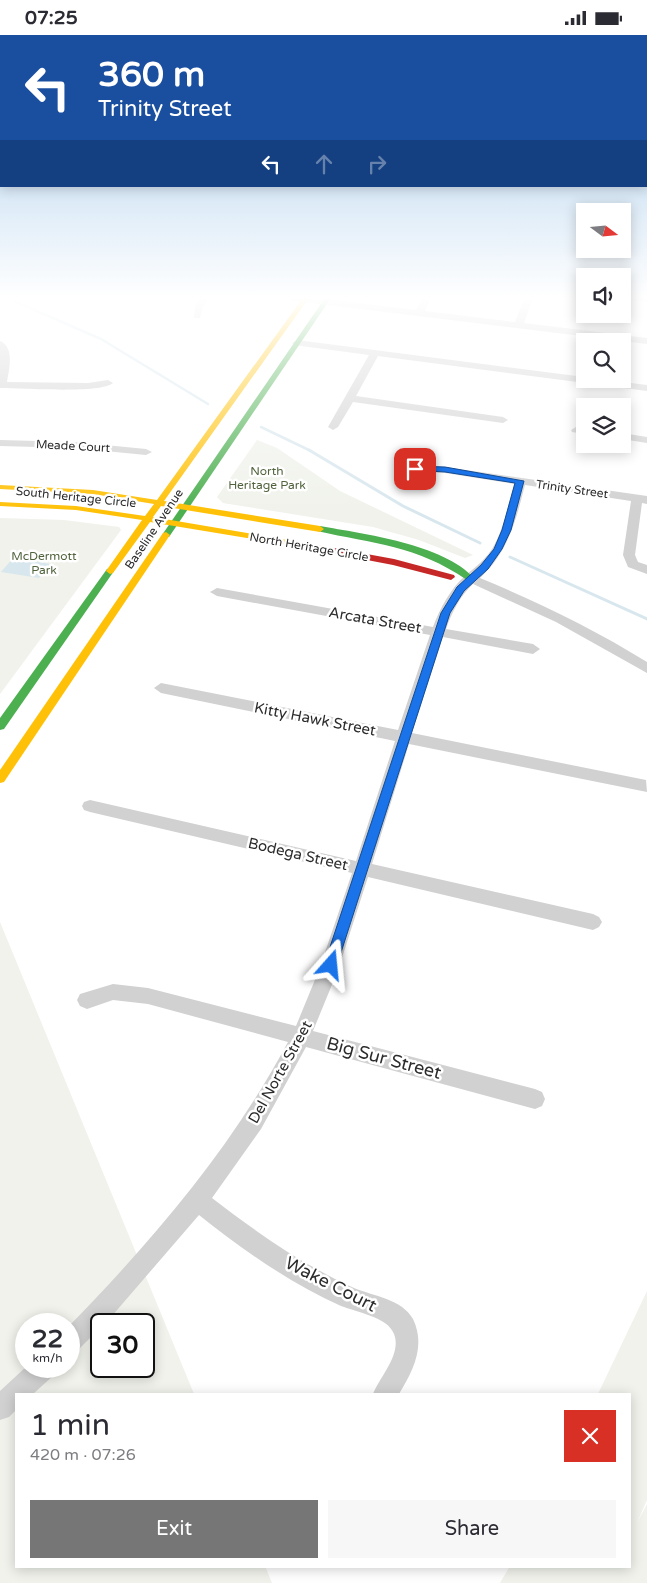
<!DOCTYPE html>
<meta charset="utf-8">
<style>
:root{--surface:#fff;--page:#f7f7f7;--text:#2b2b33;--muted:#7c7c81;--accent:#767676}
body{margin:0;font-family:"Varela Round",sans-serif;background:var(--page);color:var(--text);height:100vh;display:flex;flex-direction:column;font-size:19px;white-space:nowrap}
*{box-sizing:border-box;margin:0}
p{font-size:16px;color:var(--muted)}
.icon{flex:none;width:28px;height:28px;fill:none;stroke:currentColor;stroke-width:2;stroke-linecap:round;stroke-linejoin:round}
.map{position:relative;flex:1;overflow:hidden}
.drawer{position:absolute;left:15px;top:1358px;width:616px;height:175px;display:flex;flex-direction:column;background:var(--surface);border-radius:0px;box-shadow:0 2px 12px #0003}
.drawer>*{flex:none}
.guide{position:absolute;left:0px;top:0px;width:648px;height:152px;box-shadow:0 2px 12px #0003;background:#1a4fa0;color:#fff;overflow:hidden}
.needle{width:32px;rotate:106deg}
.fabs{position:absolute;left:576px;top:168px;display:grid;gap:10px}
.fabs a{display:grid;place-items:center;width:55px;height:55px;border-radius:0px;background:var(--surface);box-shadow:0 2px 12px #0003;font-size:25px}
.speed{position:absolute;left:15px;top:1278px;display:flex;gap:10px;font-size:25px;font-weight:700;text-align:center}
.speed>*{display:grid;place-content:center;width:65px;height:65px;border-radius:50%;background:var(--surface);box-shadow:0 2px 12px #0003;line-height:1}
.speed small{font-size:12px;font-weight:400}
.speed .limit{border:2px solid #111;border-radius:8px;background:#fff;color:#111}
.pin{position:absolute;display:grid;place-items:center;width:42px;height:42px;color:#fff;margin:-21px;border-radius:10px;box-shadow:0 2px 8px #0006}
.me{position:absolute;width:55px;margin:-28px;rotate:18deg;stroke-linejoin:round;filter:drop-shadow(0 0 4px #0008)}
.turn{display:flex;align-items:center;gap:18px;height:105px;padding:0 15px;font-size:22px}
.turn .icon{width:65px;height:65px;stroke-width:2.5}
.turn b{display:block;font-size:35px;line-height:42px}
.lanes{display:flex;align-items:center;height:48px;padding:0 15px;background:#0003;justify-content:center;gap:25px;direction:ltr}
.lanes .off{opacity:.35}
.round{display:grid;place-items:center;flex:none;width:52px;height:52px;border-radius:0px;background:var(--page)}
.headline{display:flex;align-items:center;justify-content:space-between;height:85px;padding:0 15px}
h1{font-size:30px;font-weight:600;line-height:38px}
.button{display:flex;gap:10px;margin-top:auto;padding:10px 15px}
.button a{flex:1;height:58px;border-radius:0px;background:var(--accent);color:#fff;font-size:20px;font-weight:600;line-height:58px;text-align:center}
.button a+a{background:var(--page);color:var(--text)}
.status{display:flex;justify-content:space-between;align-items:center;height:35px;padding:0 25px;background:var(--surface);direction:ltr}
.status svg{height:14px;fill:currentColor}
.map>svg:first-child{display:block}
.green{fill:#f0f2eb;fill-rule:evenodd}
.water{fill:#d8e7ee}
.lines{fill:none;stroke-linecap:round;stroke-linejoin:round}
.stream-far1{stroke:#d8e7ee;stroke-width:2.5}
.stream{stroke:#d8e7ee;stroke-width:3}
.street{fill:#d1d1d1;fill-rule:evenodd}
.fast{fill:#4caf50;fill-rule:evenodd}
.slow{fill:#ffc107;fill-rule:evenodd}
.jam{fill:#c62828;fill-rule:evenodd}
.route{fill:#1a73e8;stroke:#114b97}
.labels{text-anchor:middle;dominant-baseline:central;stroke-width:5;stroke-linejoin:round;paint-order:stroke}
.far-street-label{font-size:12px;fill:#2c2c2c;stroke:#fff}
.far-park-label{font-size:12px;fill:#51633d;stroke:#fff}
.street-label{font-size:15px;fill:#2c2c2c;stroke:#fff}
.near-street-label{font-size:18px;fill:#2c2c2c;stroke:#fff}
</style>
<div class="status"><b>07:25</b><svg viewBox="0 0 49 12"><path d="M0 12V9h3v3zM5 12V6h3v6zM10 12V3h3v9zM15 12V0h3v12zM26 1h20v11H26zM47 4h2v5h-2z"/></svg></div>
<div class="map">
<svg width="647" height="1548" viewBox="0 0 647 1548">
<rect width="100%" height="100%" fill="#fff"/>
<!-- green -->
<g class="green">
<path d="M257 405 277 413 340 456 473 520 465 523 419 505 373 492 223 468 217 462Z"/>
<path d="M0 483 64 485 119 492 121 495 0 659Z"/>
<path d="M0 887 194 1359H16V1531H265L272 1548H0ZM26 1289H69V1331H26ZM101 1289H144V1331H101Z"/>
<path d="M647 1256V1465L637 1488 647 1469V1548H500L510 1531H630V1359H598Z"/>
</g>
<!-- water -->
<path class="water" d="M14 522 50 529 39 543 1 537Z"/>
<g class="lines">
<!-- stream-far1 -->
<g class="stream-far1">
<path d="M0 260 101 304 208 369"/>
<path d="M261 392 311 416"/>
</g>
<!-- stream -->
<g class="stream">
<path d="M309 415 403 471 480 508"/>
<path d="M510 522 647 584"/>
</g>
<!-- street -->
<g class="street">
<path d="M203 260H212L203 271 200 283H194L195 271Z"/>
<path d="M267 260H293L416 275 424 260H432L425 276 515 287 526 260H534L524 288 647 303V309L271 263Z"/>
<path d="M622 260 647 261V267L622 264Z"/>
<path d="M297 305 647 350V356L378 321 356 361 503 382 508 385 503 388 353 367 338 392 333 395 328 392 369 320 294 310 292 308Z"/>
<path d="M0 306C15 312 9 335 7 347L88 348 108 345 113 348C101 359 20 353 0 353Z"/>
<path d="M576 392 585 393V399L572 397 571 395Z"/>
<path d="M622 398 647 402V408L622 404Z"/>
<path d="M0 405 74 407 146 414 152 417 146 420 74 413 0 411Z"/>
<path d="M407 431 445 432 647 461V469L642 468 635 520 638 527 647 530V539L628 532 623 520 631 466 525 450C516 485 508 518 480 543 538 567 594 594 647 627V638L556 587 473 549C460 561 452 577 446 594L533 609 540 614 533 619 443 602 412 698 646 745 647 757 409 709 372 829 593 879 599 882 602 887 599 892 593 895 368 842 338 935 313 996 535 1054 542 1057 545 1064 542 1071 535 1074 306 1012 261 1094 212 1163C256 1197 303 1230 354 1253 373 1261 402 1264 413 1284 426 1311 413 1336 399 1359H373C380 1341 402 1319 394 1299 388 1282 356 1277 341 1271 290 1248 243 1215 199 1180L111 1282 101 1289V1292L77 1316 69 1320V1291C153 1205 231 1114 288 1007L148 969 113 965 87 974 80 971 77 965 80 959 113 949 148 953 296 991 319 935 352 838 90 777 84 775 82 771 84 767 90 765 356 826 395 706 161 658 154 653 161 648 398 695 430 600 217 561 210 557 217 553 433 592C440 573 451 553 465 541 475 532 484 526 492 514 504 494 508 470 514 449L445 438 403 436V432Z"/>
<path d="M27 1331H57L54 1340 33 1359H16V1375L9 1382 0 1385V1356Z"/>
</g>
<!-- fast -->
<g class="fast">
<path d="M327 260H333L169 502H163L162 500Z"/>
<path d="M320 491C364 499 443 509 474 543L470 546 467 545C416 510 374 509 317 496V492Z"/>
<path d="M110 533 114 536 4 694 0 695V683L107 534Z"/>
</g>
<!-- slow -->
<g class="slow">
<path d="M305 260H311L164 466 320 491 324 494 320 497 161 471 153 482 323 511 326 512V516L150 487 113 538 110 539 106 536 142 485 76 475 0 471V467L76 471 145 481 154 469 93 459 0 454V450L93 455 157 465Z"/>
<path d="M166 497 170 500 4 747 0 748V735L163 498Z"/>
</g>
<!-- jam -->
<path class="jam" d="M323 511 394 524 454 540 455 542 451 545 393 530 320 516 319 514Z"/>
</g>
<!-- sky -->
<linearGradient id="sky" x2="0" y2="1"><stop stop-color="#a1c8ea"/><stop offset="0.55" stop-color="#fff"/><stop offset="1" stop-color="#fff" stop-opacity="0"/></linearGradient>
<rect width="647" height="477" fill="url(#sky)"/>
<!-- route -->
<path class="route" d="M415 431 445 432 524 446 511 495 502 514 488 534 464 556 450 578 337 930 335 934H326L324 930 441 578 457 552 481 530 494 514 502 495 515 448 445 437 413 435 411 434Z"/>
<g class="labels">
<!-- far-street labels -->
<g class="far-street-label">
<text transform="translate(73 411) rotate(3)">Meade Court</text>
<text transform="translate(572 454) rotate(8)">Trinity Street</text>
<text transform="translate(76 462) rotate(6)">South Heritage Circle</text>
<text transform="translate(154 494) rotate(-56)">Baseline Avenue</text>
<text transform="translate(309 512) rotate(10)">North Heritage Circle</text>
</g>
<!-- far-park labels -->
<g class="far-park-label">
<text x="267" y="436">North<tspan x="267" dy="14">Heritage Park</tspan></text>
<text x="44" y="521">McDermott<tspan x="44" dy="14">Park</tspan></text>
</g>
<!-- street labels -->
<g class="street-label">
<text transform="translate(375 585) rotate(10)">Arcata Street</text>
<text transform="translate(315 684) rotate(11)">Kitty Hawk Street</text>
<text transform="translate(298 819) rotate(13)">Bodega Street</text>
<text transform="translate(280 1037) rotate(-61)">Del Norte Street</text>
</g>
<!-- near-street labels -->
<g class="near-street-label">
<text transform="translate(384 1023) rotate(15)">Big Sur Street</text>
<text transform="translate(331 1249) rotate(27)">Wake Court</text>
</g>
</g>
</svg>
<div class="fabs">
<a><svg class="needle" viewBox="-14 -14 28 28"><path d="M0-13l5 13h-10z" fill="#e53935"/><path d="M0 13l5-13h-10z" fill="#7c7c81"/></svg></a>
<a><svg class="icon" aria-label="sound" viewBox="0 0 24 24"><path d="M4 9h4l5-4v14l-5-4H4zM17 9q2 3 0 6"/></svg></a>
<a><svg class="icon" aria-label="search" viewBox="0 0 24 24"><circle cx="10" cy="10" r="6"/><path d="M15 15l6 6"/></svg></a>
<a><svg class="icon" aria-label="layers" viewBox="0 0 24 24"><path d="M12 4l9 5-9 5-9-5zM3 14l9 5 9-5"/></svg></a>
</div>
<div class="speed"><div>22<small>km/h</small></div><div class="limit">30</div></div>
<div class="pin" style="left:415px;top:434px;background:#d93025"><svg class="icon" aria-label="arrive" viewBox="0 0 24 24"><path d="M6 21V4h12l-3 4 3 4H6"/></svg></div>
<svg class="me" style="left:331px;top:930px" viewBox="-20 -20 40 40"><path d="M0-17L14 15 0 8-14 15z" fill="#1a73e8" stroke="#fff" stroke-width="4"/></svg>
<div class="guide">
<div class="turn"><svg class="icon" aria-label="left" viewBox="0 0 24 24"><path d="M17 20v-9H6M10 6l-5 5 5 5"/></svg><div><b>360 m</b>Trinity Street</div></div>
<div class="lanes"><svg class="icon" aria-label="left" viewBox="0 0 24 24"><path d="M17 20v-9H6M10 6l-5 5 5 5"/></svg><svg class="icon off" aria-label="ahead" viewBox="0 0 24 24"><path d="M12 20V5M6 11l6-6 6 6"/></svg><svg class="icon off" aria-label="right" viewBox="0 0 24 24"><path d="M7 20v-9h11M14 6l5 5-5 5"/></svg></div>
</div>
<section class="drawer">
<div class="headline"><div><h1>1 min</h1><p>420 m · 07:26</p></div><a class="round" style="background:#d93025;color:#fff"><svg class="icon" aria-label="close" viewBox="0 0 24 24"><path d="M6 6l12 12M18 6L6 18"/></svg></a></div>
<div class="button"><a>Exit</a><a>Share</a></div>
</section>
</div>
